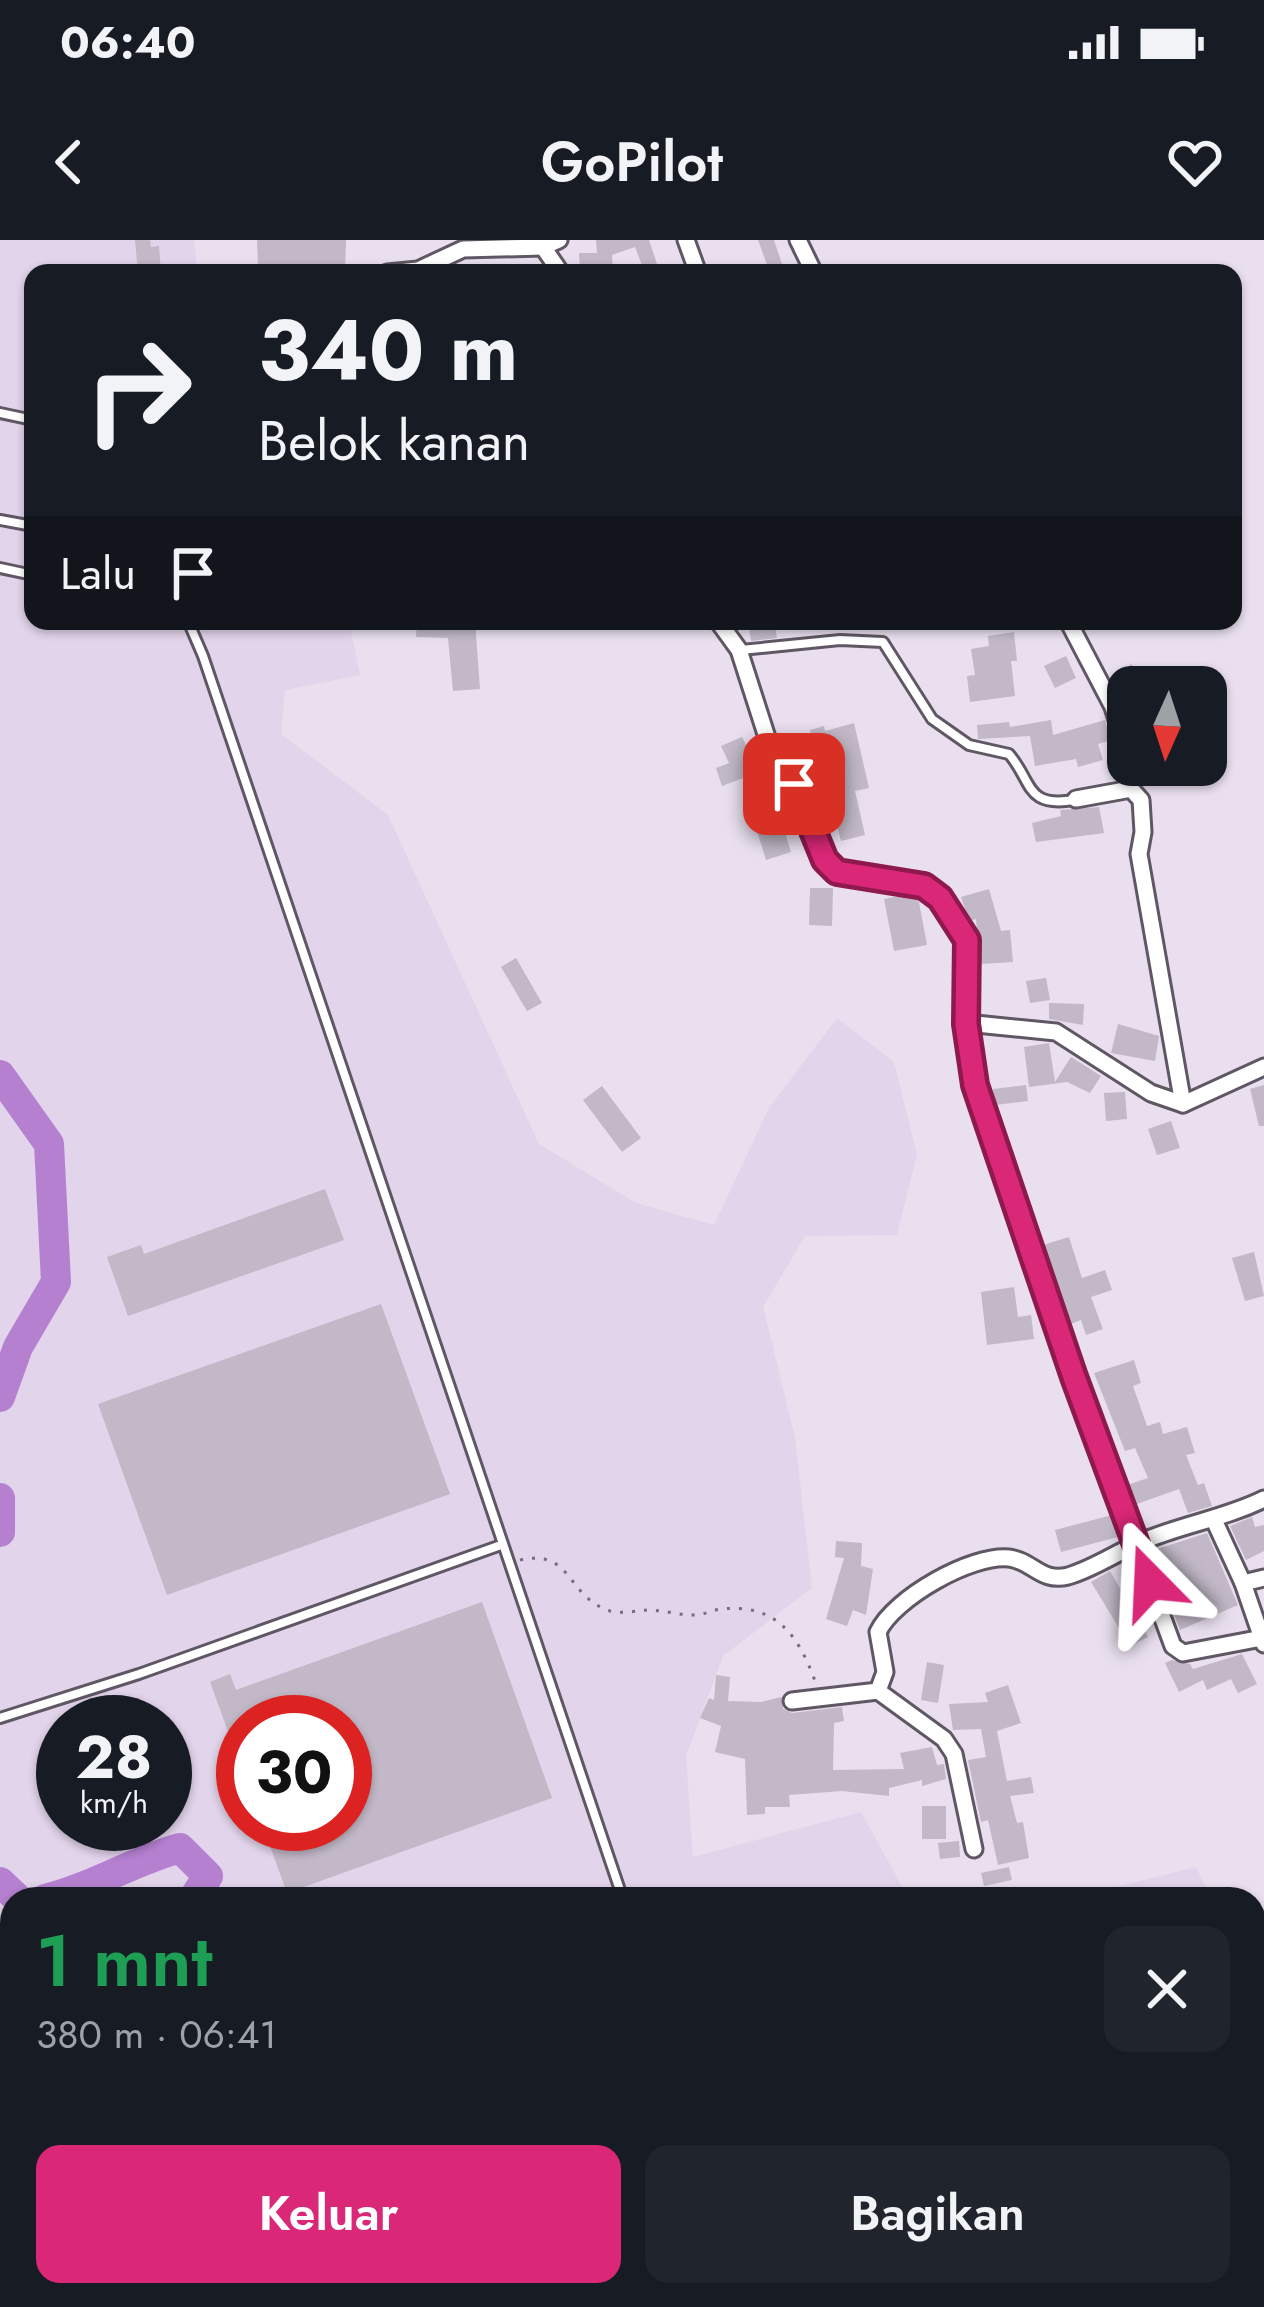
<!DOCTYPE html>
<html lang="id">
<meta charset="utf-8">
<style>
:root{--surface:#171b24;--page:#20242c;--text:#f1f3f6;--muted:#9ea1a6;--accent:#db2777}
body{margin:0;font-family:Jost,sans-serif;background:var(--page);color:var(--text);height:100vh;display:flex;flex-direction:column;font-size:45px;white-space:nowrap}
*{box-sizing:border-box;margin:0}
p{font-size:39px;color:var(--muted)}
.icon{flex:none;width:66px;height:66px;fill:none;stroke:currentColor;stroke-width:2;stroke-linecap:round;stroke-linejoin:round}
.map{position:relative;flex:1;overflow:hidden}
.panel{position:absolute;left:0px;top:1647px;width:1266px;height:420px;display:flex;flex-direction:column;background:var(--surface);border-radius:36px 36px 0 0;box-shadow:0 3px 9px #0004}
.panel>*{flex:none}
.top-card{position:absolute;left:24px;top:24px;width:1218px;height:366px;border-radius:24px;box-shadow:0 3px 9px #0004;background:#171b24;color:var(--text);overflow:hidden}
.needle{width:78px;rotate:183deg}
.buttons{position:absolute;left:1107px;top:426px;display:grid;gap:24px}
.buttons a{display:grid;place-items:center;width:120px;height:120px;border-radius:24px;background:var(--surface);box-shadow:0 3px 9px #0004;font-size:60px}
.speed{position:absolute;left:36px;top:1455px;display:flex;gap:24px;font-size:60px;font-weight:700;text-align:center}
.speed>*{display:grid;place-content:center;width:156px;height:156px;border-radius:50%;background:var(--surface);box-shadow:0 3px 9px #0004;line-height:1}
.speed small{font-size:30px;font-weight:400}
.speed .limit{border:18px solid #d22;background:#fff;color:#111}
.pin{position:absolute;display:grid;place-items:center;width:102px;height:102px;color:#fff;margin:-51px;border-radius:24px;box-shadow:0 6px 18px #0006}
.me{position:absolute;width:132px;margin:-66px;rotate:339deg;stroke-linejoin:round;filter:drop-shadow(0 0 9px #0008)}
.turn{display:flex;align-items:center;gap:42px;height:252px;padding:0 36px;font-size:54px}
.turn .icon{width:156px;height:156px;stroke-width:2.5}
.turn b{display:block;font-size:84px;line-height:102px}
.then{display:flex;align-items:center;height:114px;padding:0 36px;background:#0003;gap:24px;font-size:45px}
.round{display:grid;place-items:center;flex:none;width:126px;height:126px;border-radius:24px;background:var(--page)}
.summary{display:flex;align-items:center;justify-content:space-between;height:204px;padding:0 36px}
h1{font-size:72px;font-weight:600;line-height:90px;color:#1e9e55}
.primary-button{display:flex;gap:24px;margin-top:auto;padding:24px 36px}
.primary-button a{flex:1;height:138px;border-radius:24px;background:var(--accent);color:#fff;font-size:48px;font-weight:600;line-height:138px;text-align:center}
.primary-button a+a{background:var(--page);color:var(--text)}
.status{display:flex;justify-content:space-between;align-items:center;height:84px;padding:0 60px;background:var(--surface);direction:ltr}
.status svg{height:33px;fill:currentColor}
header{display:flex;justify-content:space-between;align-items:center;height:156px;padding:0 36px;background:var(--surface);font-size:54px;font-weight:600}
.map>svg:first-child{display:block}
.built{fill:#e2d4eb;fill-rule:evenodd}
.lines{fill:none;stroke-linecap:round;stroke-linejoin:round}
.river{stroke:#b680d1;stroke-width:30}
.building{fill:#c2b8c7}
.lane-casing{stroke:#605764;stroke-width:14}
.street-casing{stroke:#605764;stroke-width:21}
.path{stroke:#756f79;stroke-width:3;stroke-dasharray:3 9;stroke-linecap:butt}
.lane{stroke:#fff;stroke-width:8}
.street{stroke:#fff;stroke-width:15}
.route-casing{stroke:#8e194d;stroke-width:30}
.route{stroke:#db2777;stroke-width:21}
</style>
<div class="status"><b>06:40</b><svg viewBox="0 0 49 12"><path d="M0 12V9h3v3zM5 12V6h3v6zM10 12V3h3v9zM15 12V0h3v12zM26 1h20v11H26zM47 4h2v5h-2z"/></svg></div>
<header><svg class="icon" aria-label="back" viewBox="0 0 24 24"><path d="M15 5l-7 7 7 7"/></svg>GoPilot<svg class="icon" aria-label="heart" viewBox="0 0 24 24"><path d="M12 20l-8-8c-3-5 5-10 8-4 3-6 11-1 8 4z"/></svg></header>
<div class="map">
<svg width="1264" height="2067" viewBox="0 0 1264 2067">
<rect width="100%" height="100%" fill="#e9dfef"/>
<!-- built -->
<g class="built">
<path d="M0 0H194L197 28 165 33H33V381H271L273 384 349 381 360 435 285 450 281 494 388 575 539 904 636 963 714 985 769 868 837 778 894 822 917 915 897 995 805 996 763 1067 795 1197 812 1348 723 1416 686 1516 693 1617 861 1572 909 1659H12V2055H1254V1750L1264 1771V2067H0ZM63 1482H165V1584H63ZM243 1482H345V1584H243Z"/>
<path d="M1196 1627 1211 1659H1068Z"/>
</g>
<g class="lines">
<!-- river -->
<g class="river">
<path d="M0 835 49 904 56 1042 18 1107 0 1157"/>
<path d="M0 1258V1292"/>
<path d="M0 1642 18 1659"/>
<path d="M45 1659C93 1647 133 1621 180 1608L208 1636 193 1659"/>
<path d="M0 2022 12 2021"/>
</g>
</g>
<!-- building -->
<g class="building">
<path d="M135 0H150L151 7 159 6 161 32 138 33Z"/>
<path d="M257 0H346L345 33 258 26Z"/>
<path d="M596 0H649L660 33H645L635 7 612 15 613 30 580 31 579 13H597Z"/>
<path d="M758 0H774L785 33H770Z"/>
<path d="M417 381H475L480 449 453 451 448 398 416 397Z"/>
<path d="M748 381H774L777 398 751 401Z"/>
<path d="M1014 392 1017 421H1011L1015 456 970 462 967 436 975 435 971 409 989 406 988 396Z"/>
<path d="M1066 416 1076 438 1055 448 1044 426Z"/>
<path d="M1131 424 1152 447H1128V459L1113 441Z"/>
<path d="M1051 480 1053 495 1105 480 1111 500 1098 504 1103 520 1078 527 1076 519 1035 526 1030 496 978 499 977 485 1009 482 1010 487Z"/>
<path d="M854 483 869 548 855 551 865 595 841 601 829 553 820 555 816 535 821 534 810 490 824 486 825 491Z"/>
<path d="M742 497 751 515 755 513 762 531 722 546 716 528 729 523 721 506Z"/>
<path d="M1099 567 1104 593 1036 602 1032 583 1061 576 1060 570Z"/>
<path d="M780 576 791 612 766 620 755 584Z"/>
<path d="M810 648H833L832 686 809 685Z"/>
<path d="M989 649 1001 691 1010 690 1013 722 980 724 976 679 969 681 961 657Z"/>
<path d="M909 654 918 657 927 705 894 711 884 659Z"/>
<path d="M516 718 542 763 527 771 501 727Z"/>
<path d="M1046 738 1050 760 1030 763 1026 741Z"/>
<path d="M1049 763 1084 764 1083 785 1049 779Z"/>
<path d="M1118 784 1159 796 1155 821 1111 813Z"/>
<path d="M1049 803 1055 842 1071 817 1101 836 1090 853 1067 842 1029 847 1024 807Z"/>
<path d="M1026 845 1028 861 995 865 993 849Z"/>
<path d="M1264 845V886H1259L1250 849Z"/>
<path d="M602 846 641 898 622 912 583 860Z"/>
<path d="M1125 852 1127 879 1106 881 1104 853Z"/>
<path d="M1171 881 1180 908 1157 915 1148 889Z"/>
<path d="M325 949 344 1000 128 1076 107 1017 141 1005 144 1014Z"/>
<path d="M1069 997 1082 1038 1105 1030 1112 1050 1091 1057 1103 1089 1086 1095 1081 1080 1071 1084 1043 1005Z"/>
<path d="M1254 1012 1264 1056 1245 1061 1232 1018Z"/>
<path d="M1014 1047 1018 1077 1031 1075 1034 1099 987 1105 981 1052Z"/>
<path d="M381 1064 450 1254 167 1355 98 1164Z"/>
<path d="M1134 1120 1141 1143 1133 1146 1147 1186 1160 1182 1163 1194 1187 1187 1195 1213 1186 1215 1198 1245 1204 1243 1212 1266 1188 1273 1179 1249 1134 1265 1127 1245 1148 1238 1135 1208 1125 1211 1094 1133Z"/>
<path d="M1112 1275 1118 1297 1061 1312 1055 1290Z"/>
<path d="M1252 1277 1255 1287 1264 1285V1311L1246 1320 1230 1286Z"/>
<path d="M1207 1293 1238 1365 1180 1390 1151 1311Z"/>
<path d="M836 1301 862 1303 861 1326 873 1329 866 1375 853 1370 847 1386 826 1379 844 1318 835 1317Z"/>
<path d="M1110 1331 1148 1397 1130 1406 1091 1342Z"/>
<path d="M482 1362 552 1558 287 1653 262 1584H345V1482H243L241 1527 210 1442 230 1434 236 1450Z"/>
<path d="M1242 1414 1257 1444 1238 1453 1231 1439 1207 1450 1203 1440 1179 1452 1165 1423 1172 1420 1190 1424 1193 1429Z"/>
<path d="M927 1422 944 1425 938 1463 921 1460Z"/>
<path d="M716 1435 730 1437 728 1461 761 1462 781 1457 783 1469 792 1473 842 1467 844 1481 834 1483 833 1530 904 1529 900 1513 932 1507 937 1525 944 1524 946 1539 922 1546V1540L889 1548V1556L842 1551 789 1555 790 1567H765V1574L747 1575 745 1519 715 1512 721 1486 700 1478 709 1458 714 1460Z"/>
<path d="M1008 1445 1021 1483 997 1491 1007 1541 1031 1537 1034 1553 1010 1556 1017 1583 1023 1582 1029 1618 998 1625 988 1580 981 1582 968 1520 986 1517 981 1489 953 1490 949 1464 988 1462 985 1453Z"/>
<rect x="922" y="1566" width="24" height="33"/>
<path d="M959 1601 960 1617 940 1619 938 1603Z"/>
<path d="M1009 1627 1012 1640 984 1646 981 1633Z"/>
</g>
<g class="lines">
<!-- lane casing -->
<g class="lane-casing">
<g id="lane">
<path d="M0 173 33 180"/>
<path d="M0 280 33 286"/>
<path d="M0 328 33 335"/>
<path d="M188 381 203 416 623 1659"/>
<path d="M741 410 840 400 883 402 932 479 969 505 1009 514C1033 542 1025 568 1074 560"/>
<path d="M0 1478 139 1434 501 1305"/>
<path d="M0 1844 12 1842"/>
<path d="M759 2055 764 2067"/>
<path d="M919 2055 924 2067"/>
<path d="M1095 2055 1099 2067"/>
<path d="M706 2067 735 2055"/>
<path d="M1258 2067 1264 2065"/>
</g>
</g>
<!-- street casing -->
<g class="street-casing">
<g id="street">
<path d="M559 0 543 7 561 33"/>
<path d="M686 0 698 33"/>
<path d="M798 0 814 33"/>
<path d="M387 33 418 30 463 9 543 7"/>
<path d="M718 381 739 410 772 513 795 544 825 620 837 632 861 639 905 641 924 646 941 658 967 700 966 783 975 845 1074 1137 1173 1406 1183 1413 1262 1398"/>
<path d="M1068 381 1113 467 1128 516"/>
<path d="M1076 559 1131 549 1141 560 1143 592 1139 614 1183 864"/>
<path d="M966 783 1056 792 1151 853 1183 864 1264 827"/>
<path d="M1214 1280 1243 1343"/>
<path d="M1264 1338 1243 1343 1264 1404"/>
<path d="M878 1451 944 1499 954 1514 974 1609"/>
<path d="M792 1461 878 1451 885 1432 878 1392C894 1358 972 1314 1009 1318 1033 1321 1041 1343 1068 1336 1096 1328 1123 1308 1151 1298 1189 1283 1228 1277 1264 1259"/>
</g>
</g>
<!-- path -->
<path class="path" d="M520 1320C573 1308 566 1357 610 1371 622 1374 635 1371 647 1370 663 1370 678 1375 694 1375 704 1375 712 1370 721 1369 775 1364 797 1392 815 1441"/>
<!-- lane -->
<use href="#lane" class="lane"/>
<!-- street -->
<use href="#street" class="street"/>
</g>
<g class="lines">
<!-- route casing -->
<g class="route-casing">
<path id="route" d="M794 544 825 620 837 632 924 646 940 658 967 700 966 784 975 845 1074 1137 1150 1342"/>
</g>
<!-- route -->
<use href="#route" class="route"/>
</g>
</svg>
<div class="buttons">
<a><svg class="needle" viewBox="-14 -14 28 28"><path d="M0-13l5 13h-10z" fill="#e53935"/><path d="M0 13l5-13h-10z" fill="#9ea1a6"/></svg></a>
</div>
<div class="speed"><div>28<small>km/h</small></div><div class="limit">30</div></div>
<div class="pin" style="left:794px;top:544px;background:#d93025"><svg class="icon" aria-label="arrive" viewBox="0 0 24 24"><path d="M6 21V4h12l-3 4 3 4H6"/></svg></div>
<svg class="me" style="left:1150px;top:1342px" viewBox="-20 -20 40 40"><path d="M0-17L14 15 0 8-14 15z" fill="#db2777" stroke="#fff" stroke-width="4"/></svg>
<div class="top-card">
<div class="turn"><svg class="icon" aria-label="right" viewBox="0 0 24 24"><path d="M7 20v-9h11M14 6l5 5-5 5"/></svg><div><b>340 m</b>Belok kanan</div></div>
<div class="then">Lalu<svg class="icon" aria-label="arrive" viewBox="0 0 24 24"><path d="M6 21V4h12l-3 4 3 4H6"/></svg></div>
</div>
<section class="panel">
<div class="summary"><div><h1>1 mnt</h1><p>380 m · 06:41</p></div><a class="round"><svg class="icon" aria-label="close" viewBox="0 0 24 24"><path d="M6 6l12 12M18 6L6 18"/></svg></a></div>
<div class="primary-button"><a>Keluar</a><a>Bagikan</a></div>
</section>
</div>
